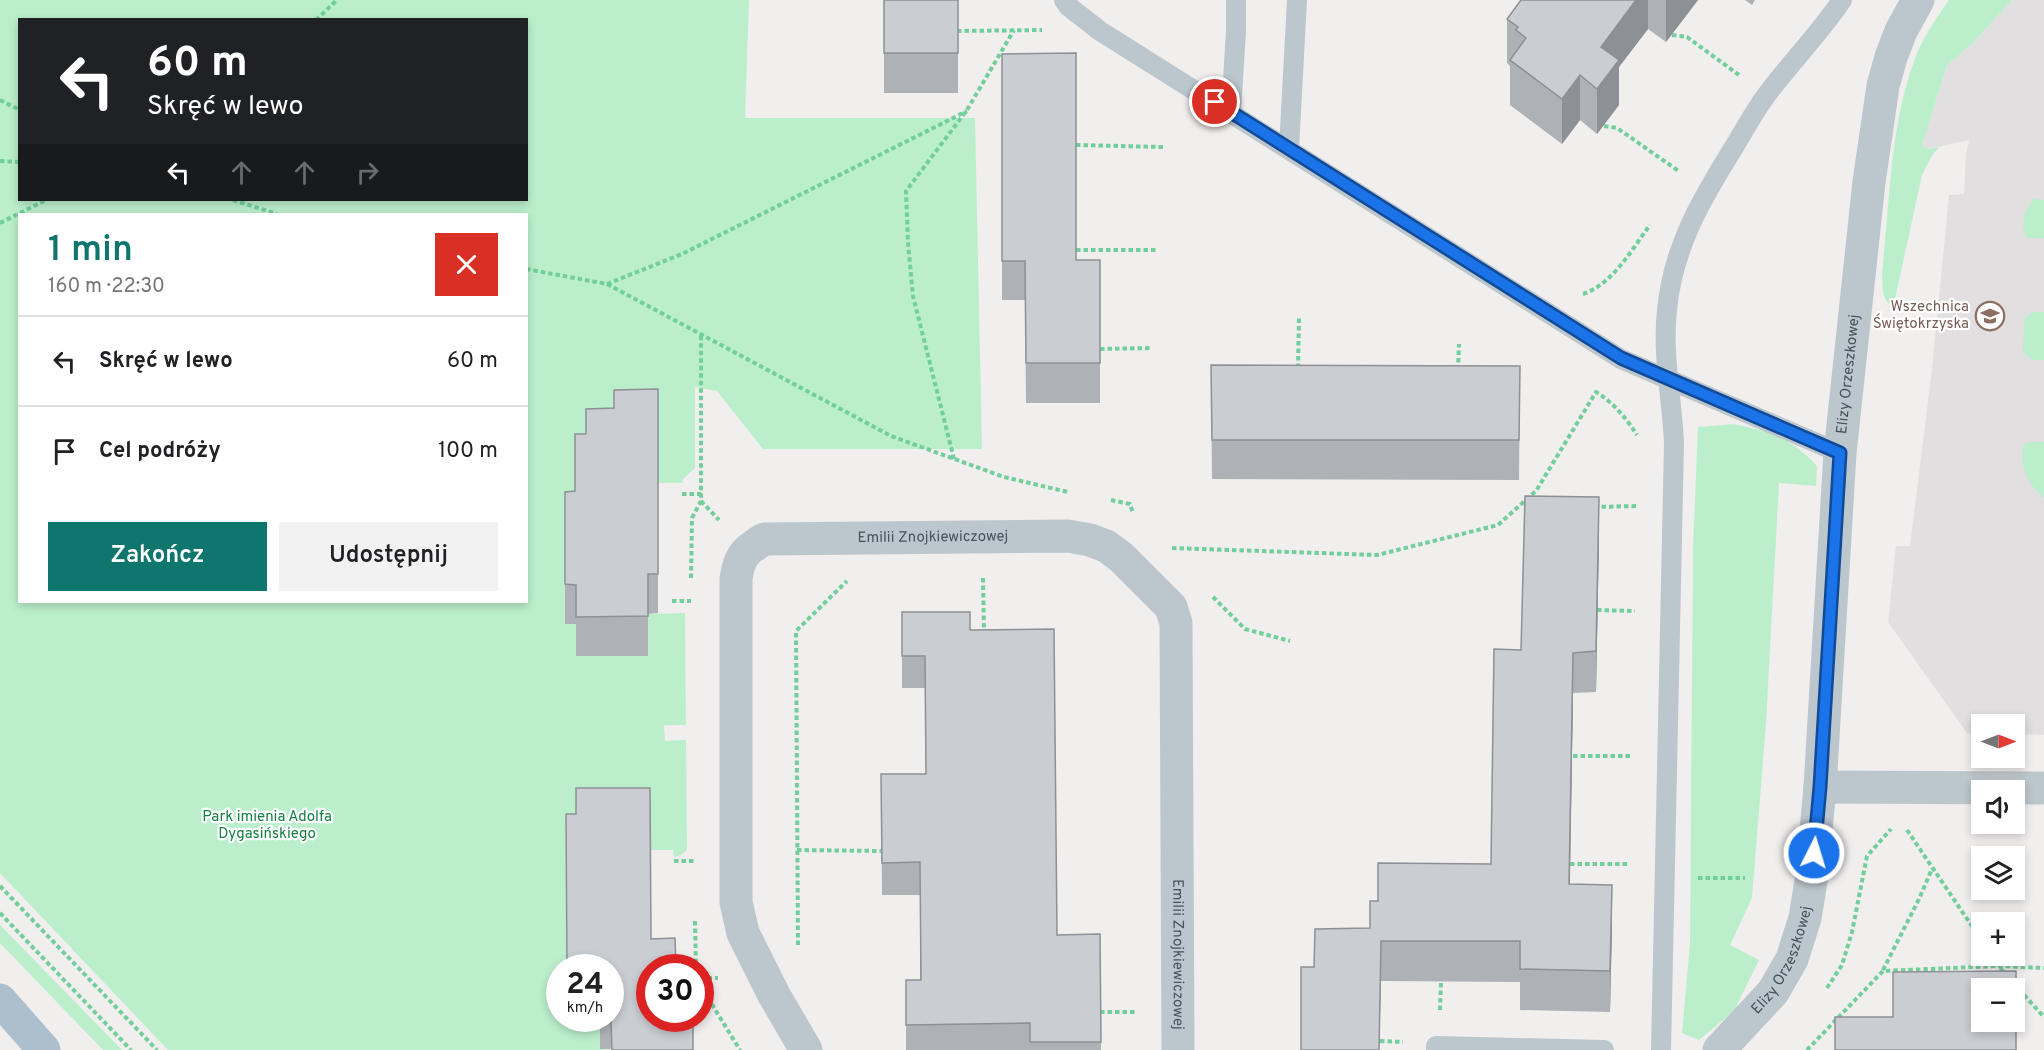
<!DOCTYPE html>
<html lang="pl">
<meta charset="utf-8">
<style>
:root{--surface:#fff;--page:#f2f2f2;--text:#202124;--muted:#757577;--line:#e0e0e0;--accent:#0f766e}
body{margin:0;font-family:Overpass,sans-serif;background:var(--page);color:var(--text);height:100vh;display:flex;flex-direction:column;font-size:22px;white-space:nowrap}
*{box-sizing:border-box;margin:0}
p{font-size:20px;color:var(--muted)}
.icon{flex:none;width:33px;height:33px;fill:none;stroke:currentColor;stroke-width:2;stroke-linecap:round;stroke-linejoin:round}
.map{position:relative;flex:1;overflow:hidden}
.side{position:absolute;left:18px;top:213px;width:510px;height:390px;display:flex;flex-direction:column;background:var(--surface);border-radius:0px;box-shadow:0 3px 9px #0003}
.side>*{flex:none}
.hud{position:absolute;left:18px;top:18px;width:510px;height:183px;border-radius:0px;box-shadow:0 3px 9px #0003;background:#202124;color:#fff;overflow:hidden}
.needle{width:39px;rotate:90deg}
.fabs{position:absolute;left:1971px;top:714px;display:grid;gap:12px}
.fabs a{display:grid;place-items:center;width:54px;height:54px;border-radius:0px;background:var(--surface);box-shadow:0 3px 9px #0003;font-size:30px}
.speed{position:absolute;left:546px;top:954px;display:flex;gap:12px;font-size:30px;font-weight:700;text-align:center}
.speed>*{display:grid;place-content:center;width:78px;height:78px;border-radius:50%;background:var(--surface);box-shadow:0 3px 9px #0003;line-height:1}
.speed small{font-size:15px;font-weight:400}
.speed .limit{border:9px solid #d22;background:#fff;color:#111}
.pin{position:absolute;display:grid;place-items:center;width:51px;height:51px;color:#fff;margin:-26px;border:3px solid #fff;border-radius:50%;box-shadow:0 2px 6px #0007}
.me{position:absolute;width:66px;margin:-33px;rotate:5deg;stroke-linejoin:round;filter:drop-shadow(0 0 4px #0008)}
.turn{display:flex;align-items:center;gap:21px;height:126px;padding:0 30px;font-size:27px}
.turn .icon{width:78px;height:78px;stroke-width:2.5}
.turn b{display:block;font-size:42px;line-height:51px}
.lanes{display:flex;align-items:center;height:57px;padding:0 30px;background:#0003;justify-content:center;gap:30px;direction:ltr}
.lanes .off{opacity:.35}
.round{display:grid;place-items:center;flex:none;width:63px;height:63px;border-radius:0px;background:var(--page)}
.summary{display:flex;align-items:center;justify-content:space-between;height:102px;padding:0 30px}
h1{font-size:36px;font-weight:600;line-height:45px;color:var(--accent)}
.primary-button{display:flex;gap:12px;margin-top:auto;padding:12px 30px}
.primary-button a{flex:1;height:69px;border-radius:0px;background:var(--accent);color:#fff;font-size:24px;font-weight:600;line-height:69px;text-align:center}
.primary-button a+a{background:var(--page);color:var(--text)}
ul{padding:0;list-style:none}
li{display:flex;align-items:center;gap:18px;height:90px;padding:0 30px;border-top:2px solid var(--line)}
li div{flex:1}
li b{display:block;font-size:22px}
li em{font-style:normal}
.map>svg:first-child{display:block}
.education{fill:#e2dfe0}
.green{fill:#bbefcc;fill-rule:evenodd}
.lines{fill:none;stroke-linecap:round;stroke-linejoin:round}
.path{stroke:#72ce9b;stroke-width:4;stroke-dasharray:4.5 3;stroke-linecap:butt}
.lane{stroke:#bcc6cd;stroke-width:20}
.street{stroke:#bcc6cd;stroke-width:33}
.primary{stroke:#adbfcd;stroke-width:33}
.wall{fill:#aeb1b5}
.shaded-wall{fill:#8d9094}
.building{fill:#caced3;stroke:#8d9094;stroke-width:1.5;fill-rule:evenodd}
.route-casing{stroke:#114b97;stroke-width:15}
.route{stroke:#1a73e8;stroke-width:10}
.labels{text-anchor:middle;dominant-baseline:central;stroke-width:4.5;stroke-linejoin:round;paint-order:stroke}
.education-label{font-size:15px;fill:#785e54;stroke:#fff;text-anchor:end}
.street-label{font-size:15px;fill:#46535c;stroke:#fff}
.park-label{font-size:15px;fill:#157e43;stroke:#fff}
</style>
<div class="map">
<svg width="2044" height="1050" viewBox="0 0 2044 1050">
<rect width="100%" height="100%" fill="#f1eeee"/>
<!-- education -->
<path class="education" d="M2012 0H2044V735L2015 734 2014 724H1982L1981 734 1967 733 1888 622 1896 546H1910L1932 369 1949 195 1964 194 1966 154 1969 140 1929 149 1922 146 1947 65 1971 45Z"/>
<!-- green -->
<g class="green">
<path d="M0 0H749L745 118H975L982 449H763L717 391 695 387V468L683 479 682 483H658V429L575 531 565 624H576V656H648V614L685 613 686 725H664L665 741 686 740 687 850 681 855 674 857 673 850H650L566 841 567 967 560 968V1018L578 1019V1028L600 1029V1049L611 1050H168L0 873ZM20 20H526V200H20ZM20 214H526V602H20Z"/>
<path d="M1949 0H2012L1971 45 1947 65 1922 146 1929 149 1939 147 1931 157 1922 175 1895 299 1890 305C1881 297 1883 285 1882 273 1890 202 1890 118 1918 51 1926 33 1938 16 1949 0Z"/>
<path d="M2033 199 2044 200V238H2027L2023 232 2025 212Z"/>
<path d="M2032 312H2044V360H2032L2023 352 2024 319Z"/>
<path d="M1734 424C1771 432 1791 438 1817 466L1816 486 1779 483 1766 723 1752 898 1730 945 1759 960 1734 1011 1699 1040 1682 1033 1690 943 1693 547 1698 427Z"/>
<path d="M2029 442H2044V498C2028 485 2018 465 2024 444Z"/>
<path d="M0 925 122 1050H103L0 943Z"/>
</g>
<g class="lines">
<!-- path -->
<g class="path">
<path d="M316 20 337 0"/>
<path d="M957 31 1042 30"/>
<path d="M1672 35 1687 37 1739 75"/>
<path d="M0 100 20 110"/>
<path d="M1604 126 1617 128 1680 172"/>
<path d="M1076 145 1163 147"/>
<path d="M0 161 20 162"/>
<path d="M233 200 277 214"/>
<path d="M0 223 46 200"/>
<path d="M1076 250H1157"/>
<path d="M526 269 607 284 891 436 1004 477 1068 492"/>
<path d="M607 284 682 254 967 111"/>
<path d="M1583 294C1613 284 1632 249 1650 225"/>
<path d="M1100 349 1152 348"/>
<path d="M1298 368 1299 318"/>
<path d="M1458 370 1459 344"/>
<path d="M954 459 913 296 908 243 906 191 967 110 1014 30"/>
<path d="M682 494H701"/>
<path d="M1111 500 1130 504 1133 513"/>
<path d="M701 501 719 520"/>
<path d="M1594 507 1637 506"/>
<path d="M1172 548 1377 555 1498 525 1536 491 1596 392C1614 403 1626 418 1637 435"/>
<path d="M691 578 692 518 701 501V334"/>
<path d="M983 578 984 633"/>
<path d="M1213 597 1245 629 1290 641"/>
<path d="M672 601H691"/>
<path d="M1597 610 1635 611"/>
<path d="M1573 756H1632"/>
<path d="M1907 830 1982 941"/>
<path d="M797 850 881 851"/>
<path d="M674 861H694"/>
<path d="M1570 864H1630"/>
<path d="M1698 878H1745"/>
<path d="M0 886 157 1050"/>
<path d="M0 913 131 1050"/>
<path d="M695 921 696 968"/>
<path d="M798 945 796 631 847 581"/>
<path d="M1991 956 2005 974"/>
<path d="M1883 970 1919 899 1932 869"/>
<path d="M700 978H718"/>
<path d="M2014 984 2044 1017"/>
<path d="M700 985 740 1050"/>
<path d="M1827 988 1842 965 1852 932 1867 856 1891 829"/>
<path d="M1440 1010 1441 981"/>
<path d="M1100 1012H1136"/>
<path d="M1380 1041 1403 1042"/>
<path d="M1807 1050 1883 971 1998 966 2044 968"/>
</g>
<!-- lane -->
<g class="lane">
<path d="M1064 0 1068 6 1100 31 1621 359 1840 453"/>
<path d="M1231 112 1236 31V0"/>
<path d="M1289 149 1297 0"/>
<path d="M1436 1050V1046L1604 1050"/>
<path d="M1661 1050 1674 443C1672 398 1662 355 1667 310 1673 247 1701 200 1734 147 1745 129 1755 110 1768 93 1792 61 1820 33 1842 0"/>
</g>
<!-- street -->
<g class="street">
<path d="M1820 787 2044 788"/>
<path id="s1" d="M806 1050 774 995 743 933 736 902V579C739 556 745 551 764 539L1068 536 1090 540 1106 546 1121 557 1171 607 1176 623 1178 1050"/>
<path id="s2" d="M1719 1050 1773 992 1792 959 1805 918 1812 875 1820 787 1840 453 1869 182 1883 86 1891 57 1901 31 1918 0"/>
</g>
<!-- primary -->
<path class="primary" d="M0 1000 44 1050"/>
</g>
<!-- wall -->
<g class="wall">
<rect x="884" y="0" width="74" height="93"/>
<path d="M1521 0H1698L1666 42 1648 29 1619 67V105L1597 134 1580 120 1562 144 1510 105V66L1507 63V19Z"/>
<path d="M1745 0H1755L1752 5Z"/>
<path d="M1002 54 1076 260H1100V403H1026L1025 300H1002Z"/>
<path d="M1211 365 1520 366 1519 480 1212 479Z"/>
<path d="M658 389V613L648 614V656H576V624H565V492L575 491 586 434 614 408Z"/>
<path d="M1599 538 1596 692 1573 693 1570 884 1612 926 1610 1012 1520 1010V982L1381 981 1314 967 1370 928 1378 901 1491 864 1521 650Z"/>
<path d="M902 612 970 630 1057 935 1100 934 1101 1050H906V980H920V895H882L881 774H926L925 688H902Z"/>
<path d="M650 788 611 1049H600V1029H578V1018H610L576 814Z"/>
</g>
<!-- shaded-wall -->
<g class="shaded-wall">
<path d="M1636 0H1648V29L1619 67V105L1597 134V89L1601 47Z"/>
<path d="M1666 0H1698L1666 42Z"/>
<path d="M1580 75V120L1562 144V99Z"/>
<path d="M1599 497V538L1596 692V651Z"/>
<path d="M1573 653V693L1569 925V884Z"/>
<path d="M1612 885V926L1610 1012V971Z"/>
<path d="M1381 941V981L1379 1050Z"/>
</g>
<!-- building -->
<g class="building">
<rect x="884" y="0" width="74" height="53"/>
<path d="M1521 0H1636L1601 47 1619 60 1597 89 1580 75 1562 99 1510 60 1526 38 1516 30 1518 27 1507 19Z"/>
<path d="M1076 53V260H1100V363H1026L1025 261H1002V54Z"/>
<path d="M1211 365 1520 366 1519 440H1212Z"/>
<path d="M658 389V574H648V616L576 617V585L565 584V492L575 491V434H586V409L614 408V390Z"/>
<path d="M1525 496 1599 497 1596 651 1573 653 1569 884 1612 885 1610 971 1520 969V941H1381L1379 1050H1301V967H1314L1315 929 1370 928V901H1378V863L1491 864 1494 649 1521 650Z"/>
<path d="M902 612H970V630L1054 629 1057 935 1100 934 1101 1042H1030V1023L906 1025V980H921L920 862 882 863 881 774H926L925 656H902Z"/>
<path d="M576 788H650L651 939 675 938 676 968H650V1018H683V1025H693V1050H612L611 1022H600V1018H610V968H567L566 814H576Z"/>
<path d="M2016 971V1050H1835V1017H1893V972ZM1982 988H2014V1022H1982Z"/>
</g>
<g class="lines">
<!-- route casing -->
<g class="route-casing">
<path id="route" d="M1215 102 1621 358 1840 453 1820 787 1814 853"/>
</g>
<!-- route -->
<use href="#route" class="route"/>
</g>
<!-- icons -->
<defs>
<g id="university-ring" transform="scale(1.5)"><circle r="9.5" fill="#fff" stroke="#8d6e63" stroke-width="1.5"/><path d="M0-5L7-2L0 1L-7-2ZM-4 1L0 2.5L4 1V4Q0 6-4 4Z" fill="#8d6e63"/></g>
</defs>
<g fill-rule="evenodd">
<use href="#university-ring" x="1990" y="316"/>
</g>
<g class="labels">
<!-- education labels -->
<g class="education-label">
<text x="1969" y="307">Wszechnica<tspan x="1969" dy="17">Świętokrzyska</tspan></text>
</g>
<!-- street labels -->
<g class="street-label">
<text stroke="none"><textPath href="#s2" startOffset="706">Elizy Orzeszkowej</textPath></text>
<text stroke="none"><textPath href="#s1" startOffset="708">Emilii Znojkiewiczowej</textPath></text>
<text stroke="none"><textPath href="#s1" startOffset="1320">Emilii Znojkiewiczowej</textPath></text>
<text stroke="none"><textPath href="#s2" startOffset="112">Elizy Orzeszkowej</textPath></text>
</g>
<!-- park labels -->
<g class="park-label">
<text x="267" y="817">Park imienia Adolfa<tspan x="267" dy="17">Dygasińskiego</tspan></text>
</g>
</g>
</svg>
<div class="fabs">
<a><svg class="needle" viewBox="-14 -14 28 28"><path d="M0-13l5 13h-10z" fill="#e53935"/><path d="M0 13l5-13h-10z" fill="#757577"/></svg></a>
<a><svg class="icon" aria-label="sound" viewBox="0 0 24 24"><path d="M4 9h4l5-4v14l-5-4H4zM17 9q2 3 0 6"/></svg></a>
<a><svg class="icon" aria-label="layers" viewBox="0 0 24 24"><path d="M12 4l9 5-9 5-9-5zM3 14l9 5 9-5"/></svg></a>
<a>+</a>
<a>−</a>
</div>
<div class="speed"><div>24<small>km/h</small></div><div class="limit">30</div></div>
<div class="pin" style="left:1215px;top:102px;background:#d93025"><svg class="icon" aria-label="arrive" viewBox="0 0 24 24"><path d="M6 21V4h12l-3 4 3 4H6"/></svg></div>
<svg class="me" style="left:1814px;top:853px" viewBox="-20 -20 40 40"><circle r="17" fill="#1a73e8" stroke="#fff" stroke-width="3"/><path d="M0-11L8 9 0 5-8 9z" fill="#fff"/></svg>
<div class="hud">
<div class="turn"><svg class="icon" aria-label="left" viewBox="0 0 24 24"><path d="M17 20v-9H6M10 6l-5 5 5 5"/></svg><div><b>60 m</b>Skręć w lewo</div></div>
<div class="lanes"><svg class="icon" aria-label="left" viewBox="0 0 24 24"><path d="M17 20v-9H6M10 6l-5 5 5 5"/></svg><svg class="icon off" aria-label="ahead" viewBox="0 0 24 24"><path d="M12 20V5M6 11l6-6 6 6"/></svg><svg class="icon off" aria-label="ahead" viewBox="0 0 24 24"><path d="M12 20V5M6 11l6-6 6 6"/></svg><svg class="icon off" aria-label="right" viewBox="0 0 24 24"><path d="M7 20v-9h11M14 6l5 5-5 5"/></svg></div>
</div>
<section class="side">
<div class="summary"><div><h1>1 min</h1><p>160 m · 22:30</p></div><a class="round" style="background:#d93025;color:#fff"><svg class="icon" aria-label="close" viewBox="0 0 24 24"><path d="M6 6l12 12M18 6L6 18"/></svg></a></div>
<ul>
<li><svg class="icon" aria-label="left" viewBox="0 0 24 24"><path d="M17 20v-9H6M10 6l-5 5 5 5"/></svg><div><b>Skręć w lewo</b></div><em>60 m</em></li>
<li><svg class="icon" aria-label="arrive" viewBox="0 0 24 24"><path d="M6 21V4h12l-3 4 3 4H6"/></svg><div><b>Cel podróży</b></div><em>100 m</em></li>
</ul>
<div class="primary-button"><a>Zakończ</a><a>Udostępnij</a></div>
</section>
</div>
